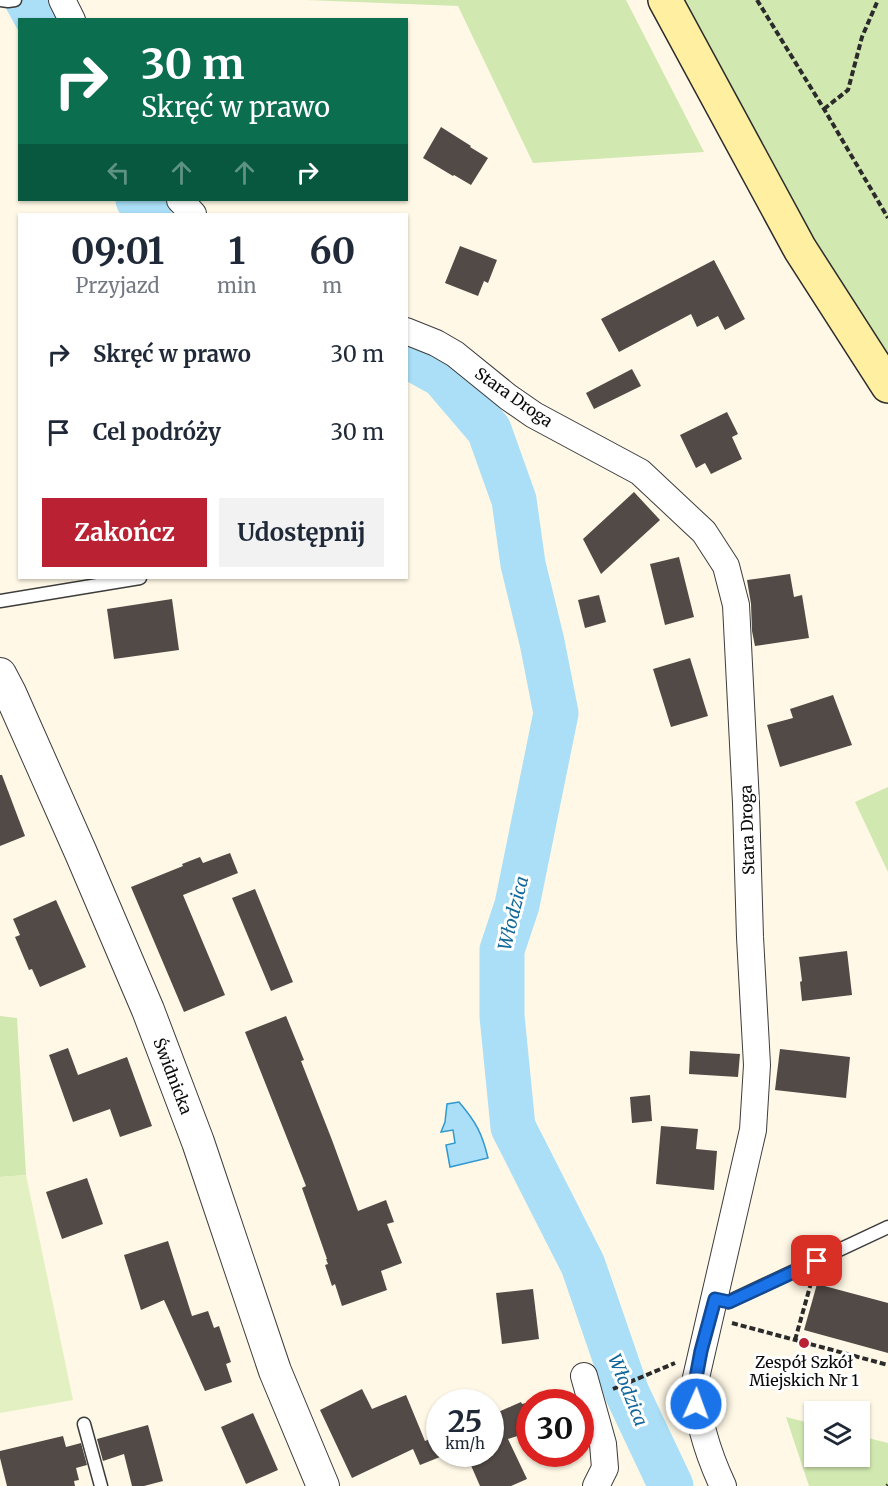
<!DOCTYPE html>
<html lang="pl">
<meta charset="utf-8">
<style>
:root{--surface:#fff;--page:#f2f2f3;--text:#1f2937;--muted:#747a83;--accent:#ba2132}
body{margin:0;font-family:Merriweather,serif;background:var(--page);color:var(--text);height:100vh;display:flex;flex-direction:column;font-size:22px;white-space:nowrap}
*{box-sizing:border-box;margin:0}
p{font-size:20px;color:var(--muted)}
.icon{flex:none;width:33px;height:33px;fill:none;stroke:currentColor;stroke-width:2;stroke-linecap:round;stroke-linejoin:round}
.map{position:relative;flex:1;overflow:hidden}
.drawer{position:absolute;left:18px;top:213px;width:390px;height:366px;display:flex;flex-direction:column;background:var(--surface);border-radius:0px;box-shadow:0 2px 4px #0004}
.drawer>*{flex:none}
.hud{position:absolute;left:18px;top:18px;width:390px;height:183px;border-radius:0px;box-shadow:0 2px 4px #0004;background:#0b6e4f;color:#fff;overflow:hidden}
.controls{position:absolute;left:804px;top:1401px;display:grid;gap:12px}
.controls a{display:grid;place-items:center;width:66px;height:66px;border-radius:0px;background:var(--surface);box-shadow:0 2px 4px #0004;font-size:30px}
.speed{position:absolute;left:426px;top:1389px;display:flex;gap:12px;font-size:30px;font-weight:700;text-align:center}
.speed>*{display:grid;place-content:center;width:78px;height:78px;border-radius:50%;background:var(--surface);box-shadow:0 2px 4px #0004;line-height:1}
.speed small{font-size:15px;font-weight:400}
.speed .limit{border:9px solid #d22;background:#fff;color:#111}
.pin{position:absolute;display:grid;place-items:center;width:51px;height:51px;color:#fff;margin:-26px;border-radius:12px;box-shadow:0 3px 9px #0006}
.me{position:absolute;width:66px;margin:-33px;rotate:2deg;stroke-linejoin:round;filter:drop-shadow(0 0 4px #0008)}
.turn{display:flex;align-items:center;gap:21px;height:126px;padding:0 24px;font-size:27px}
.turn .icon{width:78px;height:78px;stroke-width:2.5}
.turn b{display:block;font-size:42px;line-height:51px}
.lanes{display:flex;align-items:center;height:57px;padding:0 24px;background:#0003;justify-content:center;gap:30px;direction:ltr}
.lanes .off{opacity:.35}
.eta{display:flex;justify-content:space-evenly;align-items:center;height:102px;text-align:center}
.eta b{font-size:36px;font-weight:700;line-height:42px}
.button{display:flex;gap:12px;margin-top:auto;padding:12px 24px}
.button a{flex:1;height:69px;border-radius:0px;background:var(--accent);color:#fff;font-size:24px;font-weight:700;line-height:69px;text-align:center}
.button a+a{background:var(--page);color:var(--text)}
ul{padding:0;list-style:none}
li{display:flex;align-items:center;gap:18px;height:78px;padding:0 24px}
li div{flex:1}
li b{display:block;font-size:22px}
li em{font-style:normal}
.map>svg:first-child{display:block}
.green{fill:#d1e8b0}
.pitch{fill:#e3f0c2}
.water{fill:#aadff7;stroke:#3099cf;stroke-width:1.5}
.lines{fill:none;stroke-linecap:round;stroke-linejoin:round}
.river{stroke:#aadff7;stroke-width:45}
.building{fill:#524a46}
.service-casing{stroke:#3c3c3c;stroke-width:15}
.minor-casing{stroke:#3c3c3c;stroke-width:28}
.tertiary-casing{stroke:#3c3c3c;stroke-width:34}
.secondary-casing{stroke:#2b2b2b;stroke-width:36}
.path{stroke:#2b2b2b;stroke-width:4;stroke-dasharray:6 3;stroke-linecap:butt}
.service{stroke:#fff;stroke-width:12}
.minor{stroke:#fff;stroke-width:26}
.tertiary{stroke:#fff;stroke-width:32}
.secondary{stroke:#ffefa1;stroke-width:33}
.route-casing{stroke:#114b97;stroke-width:15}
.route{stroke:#1a73e8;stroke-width:10}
.poi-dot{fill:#ba2132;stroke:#fff;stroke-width:2}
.labels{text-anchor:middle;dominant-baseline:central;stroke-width:6;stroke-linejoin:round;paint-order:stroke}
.street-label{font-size:16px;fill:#090909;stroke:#fff}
.poi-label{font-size:16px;fill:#090909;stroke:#fff}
.water-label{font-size:18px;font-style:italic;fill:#13689b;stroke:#fff}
</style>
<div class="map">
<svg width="888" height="1486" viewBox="0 0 888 1486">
<rect width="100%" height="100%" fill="#fff8e6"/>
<!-- green -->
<g class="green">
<path d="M306 0H626L704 152 533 163 458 6Z"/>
<path d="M680 0H888V386Z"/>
<path d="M888 787V872L855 802Z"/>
<path d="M0 1016 17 1018 26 1175 0 1177Z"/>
<path d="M786 1417 814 1424V1456H860V1436L888 1443V1486H809Z"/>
</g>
<!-- pitch -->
<path class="pitch" d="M26 1175 73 1400 0 1413V1177Z"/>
<!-- water -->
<path class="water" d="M459 1102C476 1122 482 1133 488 1158L450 1167 446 1145 455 1143 453 1130 441 1132 445 1122 447 1104Z"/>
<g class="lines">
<!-- river -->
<g class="river">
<path d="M27 0 38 20"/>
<path d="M138 200 149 214"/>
<path d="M406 355 442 375 489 430 514 500 523 564 542 642 556 713 517 905 502 950V1016L513 1127 583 1265 627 1393 671 1486"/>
</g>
</g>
<!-- building -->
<g class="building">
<path d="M441 127 471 146 470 147 488 158 471 185 454 175 453 176 423 158Z"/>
<path d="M460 246 497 260 488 283 484 281 478 296 445 283Z"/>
<path d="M714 260 745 319 725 330 718 316 697 327 691 314 619 352 601 319Z"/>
<path d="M632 369 641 386 594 409 586 393Z"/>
<path d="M727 412 738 434 732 437 742 459 711 474 705 463 696 468 680 435Z"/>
<path d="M634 492 660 520 601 574 583 539Z"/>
<path d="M679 557 694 617 665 625 650 564Z"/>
<path d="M790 574 794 597 802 595 809 638 755 646 752 631 751 604 747 580Z"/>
<path d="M599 595 606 622 585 628 578 600Z"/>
<path d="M172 599 179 650 114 659 107 609Z"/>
<path d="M690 658 708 716 671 727 653 669Z"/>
<path d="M833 695 852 745 780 767 767 725 793 718 790 709Z"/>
<path d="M0 775H2L25 836 0 846Z"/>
<path d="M230 853 238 873 183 895 225 995 184 1012 131 887 183 866 182 864 200 857 203 863Z"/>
<path d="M255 889 293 982 271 991 232 898Z"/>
<path d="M56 900 86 967 40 987 32 969 29 970 15 937 20 935 13 919Z"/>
<path d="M847 951 852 995 802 1001 800 982 802 981 799 957Z"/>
<path d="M286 1016 304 1060 301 1061 332 1140 358 1211 386 1200 394 1222 387 1224 402 1263 381 1271 387 1290 342 1306 335 1284 332 1286 325 1265 328 1264 326 1259H327L302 1188 306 1186 245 1032Z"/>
<path d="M68 1048 78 1075 127 1057 152 1126 120 1137 110 1109 73 1122 49 1055Z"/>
<path d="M780 1049 850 1057 846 1098 775 1090Z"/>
<path d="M690 1051 740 1054 738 1077 689 1074Z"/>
<path d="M650 1095 652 1121 632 1123 630 1097Z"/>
<path d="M661 1126 698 1129 696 1149 717 1151 714 1190 656 1184Z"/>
<path d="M87 1178 103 1224 62 1239 46 1192Z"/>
<path d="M168 1241 192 1316 208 1311 214 1328 219 1326 231 1362 226 1364 232 1382 205 1391 164 1300 141 1310 124 1255Z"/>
<path d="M817 1284 888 1303V1353L804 1330Z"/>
<path d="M533 1289 539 1339 502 1344 496 1293Z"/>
<path d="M362 1389 372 1409 406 1395 425 1441 440 1435V1457L420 1465 413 1449 352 1478 320 1410Z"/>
<path d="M490 1401 496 1413 521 1402 522 1404 530 1402V1432L508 1439 527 1479 511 1486H480L466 1454H490Z"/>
<path d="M253 1413 278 1470 246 1484 221 1427Z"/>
<path d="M148 1425 163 1481 144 1486H132L124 1454 103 1461 97 1439Z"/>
<path d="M63 1436 66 1447 81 1443 87 1465 76 1468 79 1480 74 1481 75 1486H7L0 1458V1451Z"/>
</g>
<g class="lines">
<!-- service casing -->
<g class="service-casing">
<g id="service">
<path d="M0 0 8 1 15 0"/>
<path d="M0 601 140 578"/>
<path d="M715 1299 728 1302 888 1227"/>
<path d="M84 1424 101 1486"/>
</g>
</g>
<!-- minor casing -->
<g class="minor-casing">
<g id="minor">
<path d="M62 0 72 20"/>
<path d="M180 200 193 214"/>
<path d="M406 331 436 343 455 354 508 397 534 415 640 472 704 532 726 566 736 605 746 803 750 937 757 1065 753 1130 695 1382C697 1418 708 1454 723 1486"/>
<path d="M584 1376 603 1444 605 1468 596 1486"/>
</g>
</g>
<!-- tertiary casing -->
<g class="tertiary-casing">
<path id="tertiary" d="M0 674 10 693 81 853 148 1010 198 1142 275 1371 323 1486"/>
</g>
<!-- secondary casing -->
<g class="secondary-casing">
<path id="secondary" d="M665 0 800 249 888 386"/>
</g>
<!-- path -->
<g class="path">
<path d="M757 0 824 109 888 218"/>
<path d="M824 109 848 90 862 37 878 0"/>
<path d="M732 1323 888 1365"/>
<path d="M795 1340 811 1283"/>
<path d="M613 1389 675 1363"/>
<path d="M887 1486 888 1485"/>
</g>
<!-- service -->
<use href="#service" class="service"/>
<!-- minor -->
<use href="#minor" class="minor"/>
<!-- tertiary -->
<use href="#tertiary" class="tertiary"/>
<!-- secondary -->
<use href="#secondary" class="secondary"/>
</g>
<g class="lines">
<!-- route casing -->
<g class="route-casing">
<path id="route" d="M696 1404 695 1383 701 1351 715 1299 729 1302 817 1261"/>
</g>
<!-- route -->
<use href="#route" class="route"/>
</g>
<!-- markers -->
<circle class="poi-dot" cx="804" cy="1343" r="6"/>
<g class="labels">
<!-- street labels -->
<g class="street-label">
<text transform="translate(514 397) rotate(35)">Stara Droga</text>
<text transform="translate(747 830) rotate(-92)">Stara Droga</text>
<text transform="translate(173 1076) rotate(69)">Świdnicka</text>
</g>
<!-- poi labels -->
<g class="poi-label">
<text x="804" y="1362">Zespół Szkół<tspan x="804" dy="18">Miejskich Nr 1</tspan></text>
</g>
<!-- water labels -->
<g class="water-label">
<text transform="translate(513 913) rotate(-76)">Włodzica</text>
<text transform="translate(628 1390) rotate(68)">Włodzica</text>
</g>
</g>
</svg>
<div class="controls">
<a><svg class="icon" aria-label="layers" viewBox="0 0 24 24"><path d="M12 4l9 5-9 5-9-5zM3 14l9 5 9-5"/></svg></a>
</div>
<div class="speed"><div>25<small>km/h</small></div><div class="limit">30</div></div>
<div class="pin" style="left:817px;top:1261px;background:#d93025"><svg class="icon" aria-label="arrive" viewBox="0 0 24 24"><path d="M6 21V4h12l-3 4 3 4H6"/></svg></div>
<svg class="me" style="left:696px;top:1404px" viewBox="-20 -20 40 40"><circle r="17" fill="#1a73e8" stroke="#fff" stroke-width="3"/><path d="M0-11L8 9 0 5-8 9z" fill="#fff"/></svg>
<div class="hud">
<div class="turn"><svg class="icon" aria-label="right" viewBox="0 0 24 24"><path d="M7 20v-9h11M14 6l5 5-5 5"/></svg><div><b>30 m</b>Skręć w prawo</div></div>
<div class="lanes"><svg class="icon off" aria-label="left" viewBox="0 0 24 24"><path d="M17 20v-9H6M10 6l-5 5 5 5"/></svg><svg class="icon off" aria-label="ahead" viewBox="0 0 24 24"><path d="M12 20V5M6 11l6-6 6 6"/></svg><svg class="icon off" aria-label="ahead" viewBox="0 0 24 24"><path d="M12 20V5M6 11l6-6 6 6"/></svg><svg class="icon" aria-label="right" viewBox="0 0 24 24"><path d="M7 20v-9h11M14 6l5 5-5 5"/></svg></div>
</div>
<section class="drawer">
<div class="eta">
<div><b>09:01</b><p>Przyjazd</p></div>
<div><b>1</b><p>min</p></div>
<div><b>60</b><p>m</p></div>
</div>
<ul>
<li><svg class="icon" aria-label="right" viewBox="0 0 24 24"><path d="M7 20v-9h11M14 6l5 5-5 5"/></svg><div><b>Skręć w prawo</b></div><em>30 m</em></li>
<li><svg class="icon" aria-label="arrive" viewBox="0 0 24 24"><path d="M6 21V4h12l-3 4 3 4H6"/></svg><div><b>Cel podróży</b></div><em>30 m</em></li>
</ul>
<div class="button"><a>Zakończ</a><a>Udostępnij</a></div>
</section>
</div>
